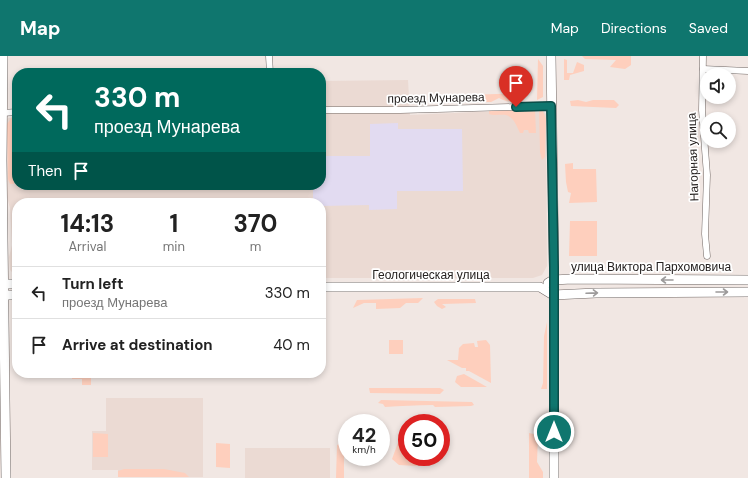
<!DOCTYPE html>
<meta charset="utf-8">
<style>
:root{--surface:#fff;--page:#f6f6f6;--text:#222;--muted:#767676;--line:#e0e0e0;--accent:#0f766e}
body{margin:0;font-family:"DM Sans",sans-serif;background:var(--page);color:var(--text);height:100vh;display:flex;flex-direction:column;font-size:15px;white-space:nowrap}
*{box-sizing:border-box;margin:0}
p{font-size:13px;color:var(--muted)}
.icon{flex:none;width:22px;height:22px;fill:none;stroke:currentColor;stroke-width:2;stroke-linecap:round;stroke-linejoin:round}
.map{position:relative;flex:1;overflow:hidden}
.panel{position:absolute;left:12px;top:142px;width:314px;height:180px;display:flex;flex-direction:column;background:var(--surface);border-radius:16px;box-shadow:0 2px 6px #0003}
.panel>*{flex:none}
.hud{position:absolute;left:12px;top:12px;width:314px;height:122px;border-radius:16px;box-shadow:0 2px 6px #0003;background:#00695c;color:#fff;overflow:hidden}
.controls{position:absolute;left:700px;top:12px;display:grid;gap:8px}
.controls a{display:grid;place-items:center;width:36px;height:36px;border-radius:50%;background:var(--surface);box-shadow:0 2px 6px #0003;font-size:20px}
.speed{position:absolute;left:338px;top:358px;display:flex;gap:8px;font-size:20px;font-weight:700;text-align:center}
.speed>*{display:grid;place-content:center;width:52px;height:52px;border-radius:50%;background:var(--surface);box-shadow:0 2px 6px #0003;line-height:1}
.speed small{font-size:10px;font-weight:400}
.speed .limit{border:6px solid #d22;background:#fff;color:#111}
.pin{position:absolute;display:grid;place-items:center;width:34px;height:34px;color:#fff;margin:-41px -17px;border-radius:50% 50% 50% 0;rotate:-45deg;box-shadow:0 0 4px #0007}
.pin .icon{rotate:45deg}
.me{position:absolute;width:44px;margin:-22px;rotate:0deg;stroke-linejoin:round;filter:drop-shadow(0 0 3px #0008)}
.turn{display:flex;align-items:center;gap:14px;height:84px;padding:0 16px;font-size:18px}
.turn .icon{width:52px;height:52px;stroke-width:2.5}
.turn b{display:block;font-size:28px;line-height:34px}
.then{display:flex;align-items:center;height:38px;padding:0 16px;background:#0003;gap:8px;font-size:15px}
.eta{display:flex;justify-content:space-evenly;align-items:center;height:68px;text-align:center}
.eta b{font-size:24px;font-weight:700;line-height:28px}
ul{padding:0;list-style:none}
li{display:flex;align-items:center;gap:12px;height:52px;padding:0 16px;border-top:1px solid var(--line)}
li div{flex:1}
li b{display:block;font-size:15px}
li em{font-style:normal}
header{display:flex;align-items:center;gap:24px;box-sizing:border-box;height:56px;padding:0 20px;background:var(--accent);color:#fff}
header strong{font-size:19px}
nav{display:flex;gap:22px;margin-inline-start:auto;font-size:14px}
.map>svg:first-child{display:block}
.built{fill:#ebdad3}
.industrial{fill:#e2dbf1}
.green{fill:#fecfbd}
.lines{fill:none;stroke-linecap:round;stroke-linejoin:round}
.minor-casing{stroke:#716865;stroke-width:7}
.secondary-casing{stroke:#716865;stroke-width:10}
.minor{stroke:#fff;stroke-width:6}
.secondary{stroke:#fff;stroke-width:9}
.oneway{stroke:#9d9b9b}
.route-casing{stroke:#0a4d48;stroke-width:10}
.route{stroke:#0f766e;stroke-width:7}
.labels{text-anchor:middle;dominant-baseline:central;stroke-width:3.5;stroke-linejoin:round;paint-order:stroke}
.street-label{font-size:12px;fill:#252120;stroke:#fff}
</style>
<header>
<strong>Map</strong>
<nav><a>Map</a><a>Directions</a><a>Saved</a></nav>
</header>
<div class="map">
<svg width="748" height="422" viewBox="0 0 748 422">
<rect width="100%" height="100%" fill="#f1e7e3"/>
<!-- built -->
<g class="built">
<path d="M408 24 410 59 542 53 546 58 547 210 542 219 533 222H321V147H17V221L10 214 9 201 12 189 10 152 7 141 6 65 8 62 17 61V129H321V25Z"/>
<path d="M106 342H203V421H118V414H92V375H106Z"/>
<rect x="245" y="392" width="85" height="30"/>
</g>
<!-- industrial -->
<path class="industrial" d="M398 67V73H462L463 135H397V153L369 154V149L321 150V147H313V129H321V100H370V68Z"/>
<!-- green -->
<g class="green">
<path d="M582 0H631V9L625 13 610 11 616 4 585 3Z"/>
<path d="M538 3 543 10V41L537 44Z"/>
<path d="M564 3 567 4V17H573L577 6 584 9V15L570 19 569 24H564Z"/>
<path d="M530 31H533V33L524 42C512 44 513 49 499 42L491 46H441L440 40 523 37Z"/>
<path d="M578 44 586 46 593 44H614L619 49 616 52 571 50 570 45Z"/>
<path d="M539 53 543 55 546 63 545 101 542 104 540 96Z"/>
<path d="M535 54 536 77H529L528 74H524L523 77H520C517 71 514 61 506 59 500 58 495 60 489 58V55Z"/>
<path d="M12 61 14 128H10L8 123 7 68Z"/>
<path d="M573 107V113H596L597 146 569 147 571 137 568 136 566 126 565 108Z"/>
<path d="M570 165H597V200H569Z"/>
<path d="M423 242 418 247H406L400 252 376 253V247H364L353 252 357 244Z"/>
<path d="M438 243H475L476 247 442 248 446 251 442 253 437 250 434 246Z"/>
<path d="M547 266V333H541L543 327 544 280Z"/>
<rect x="389" y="284" width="14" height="14"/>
<path d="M486 284 490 289 491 327 469 315H466V312H462L447 304H458L459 292 463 288 474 287 475 291H478L477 285Z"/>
<path d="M72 317H91V329H82V323H72Z"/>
<path d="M464 318 487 331H461L455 326 457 320Z"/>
<path d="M369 332H440L444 334 440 338 370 337Z"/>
<path d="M381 344 472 346 474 349 471 350 435 351 433 349C416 349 401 350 385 351L383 348 378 347Z"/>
<path d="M93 377 108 378V401H93Z"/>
<path d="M529 377 538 379 537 406 543 416V422H529Z"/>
<path d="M399 384H407V401H417V410L399 409 392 403Z"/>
<path d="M344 385V422H336L337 389Z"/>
<path d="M216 387 230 388V412L216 411Z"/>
<path d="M124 413H164L185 417 189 421H118V415Z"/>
</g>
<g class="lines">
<!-- minor casing -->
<g class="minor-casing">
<g id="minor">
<path d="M269 0 270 17"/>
<path d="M703 0 702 54 707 119 705 178 707 200"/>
<path d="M703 13 748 15"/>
<path d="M321 54H400L551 50"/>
<path d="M2 57 17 56"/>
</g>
</g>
<!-- secondary casing -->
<g class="secondary-casing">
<g id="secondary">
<path d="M3 0 2 104 6 422"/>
<path d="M551 0 554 211V422"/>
<path d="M548 227 553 224 572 223 748 224"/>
<path d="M0 228H17"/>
<path d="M321 231H540L553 239"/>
<path d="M0 239H17"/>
<path d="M553 239 596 237 748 236"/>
</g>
</g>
<!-- minor -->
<use href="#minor" class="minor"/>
<!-- secondary -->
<use href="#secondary" class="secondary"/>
</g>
<!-- one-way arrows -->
<defs><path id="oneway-shaft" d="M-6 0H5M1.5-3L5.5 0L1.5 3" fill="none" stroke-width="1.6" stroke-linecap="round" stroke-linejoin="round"/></defs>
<g class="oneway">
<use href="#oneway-shaft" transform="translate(667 224) rotate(-180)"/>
<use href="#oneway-shaft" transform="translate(722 236)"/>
<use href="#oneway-shaft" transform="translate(592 237) rotate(-2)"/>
</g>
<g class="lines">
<!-- route casing -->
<g class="route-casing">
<path id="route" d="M516 51 551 50 554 211V376"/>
</g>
<!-- route -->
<use href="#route" class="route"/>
</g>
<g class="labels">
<!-- street labels -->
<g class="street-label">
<text transform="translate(436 42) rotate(-1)">проезд Мунарева</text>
<text transform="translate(693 101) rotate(-92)">Нагорная улица</text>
<text x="651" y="211">улица Виктора Пархомовича</text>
<text x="431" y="219">Геологическая улица</text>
</g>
</g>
</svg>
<div class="controls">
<a><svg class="icon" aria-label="sound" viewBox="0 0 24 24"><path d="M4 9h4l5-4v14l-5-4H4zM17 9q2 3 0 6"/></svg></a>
<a><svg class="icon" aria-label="search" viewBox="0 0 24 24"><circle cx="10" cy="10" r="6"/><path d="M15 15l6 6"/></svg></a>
</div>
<div class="speed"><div>42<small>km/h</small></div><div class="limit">50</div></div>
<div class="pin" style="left:516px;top:51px;background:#d93025"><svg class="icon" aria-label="arrive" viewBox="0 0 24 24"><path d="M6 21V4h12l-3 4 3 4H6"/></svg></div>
<svg class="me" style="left:554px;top:376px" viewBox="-20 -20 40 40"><circle r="17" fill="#0f766e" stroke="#fff" stroke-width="3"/><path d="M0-11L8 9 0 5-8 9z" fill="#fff"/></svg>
<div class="hud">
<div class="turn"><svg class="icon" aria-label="left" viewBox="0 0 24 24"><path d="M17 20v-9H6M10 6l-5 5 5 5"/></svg><div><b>330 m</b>проезд Мунарева</div></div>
<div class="then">Then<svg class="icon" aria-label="arrive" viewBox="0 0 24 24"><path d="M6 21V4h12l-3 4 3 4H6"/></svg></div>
</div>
<section class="panel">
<div class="eta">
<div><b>14:13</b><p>Arrival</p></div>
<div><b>1</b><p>min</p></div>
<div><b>370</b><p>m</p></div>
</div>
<ul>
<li><svg class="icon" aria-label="left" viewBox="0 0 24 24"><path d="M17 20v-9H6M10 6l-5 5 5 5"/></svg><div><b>Turn left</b><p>проезд Мунарева</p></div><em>330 m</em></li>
<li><svg class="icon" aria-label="arrive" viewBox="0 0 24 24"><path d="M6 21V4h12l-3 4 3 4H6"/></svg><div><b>Arrive at destination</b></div><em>40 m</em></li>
</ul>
</section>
</div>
